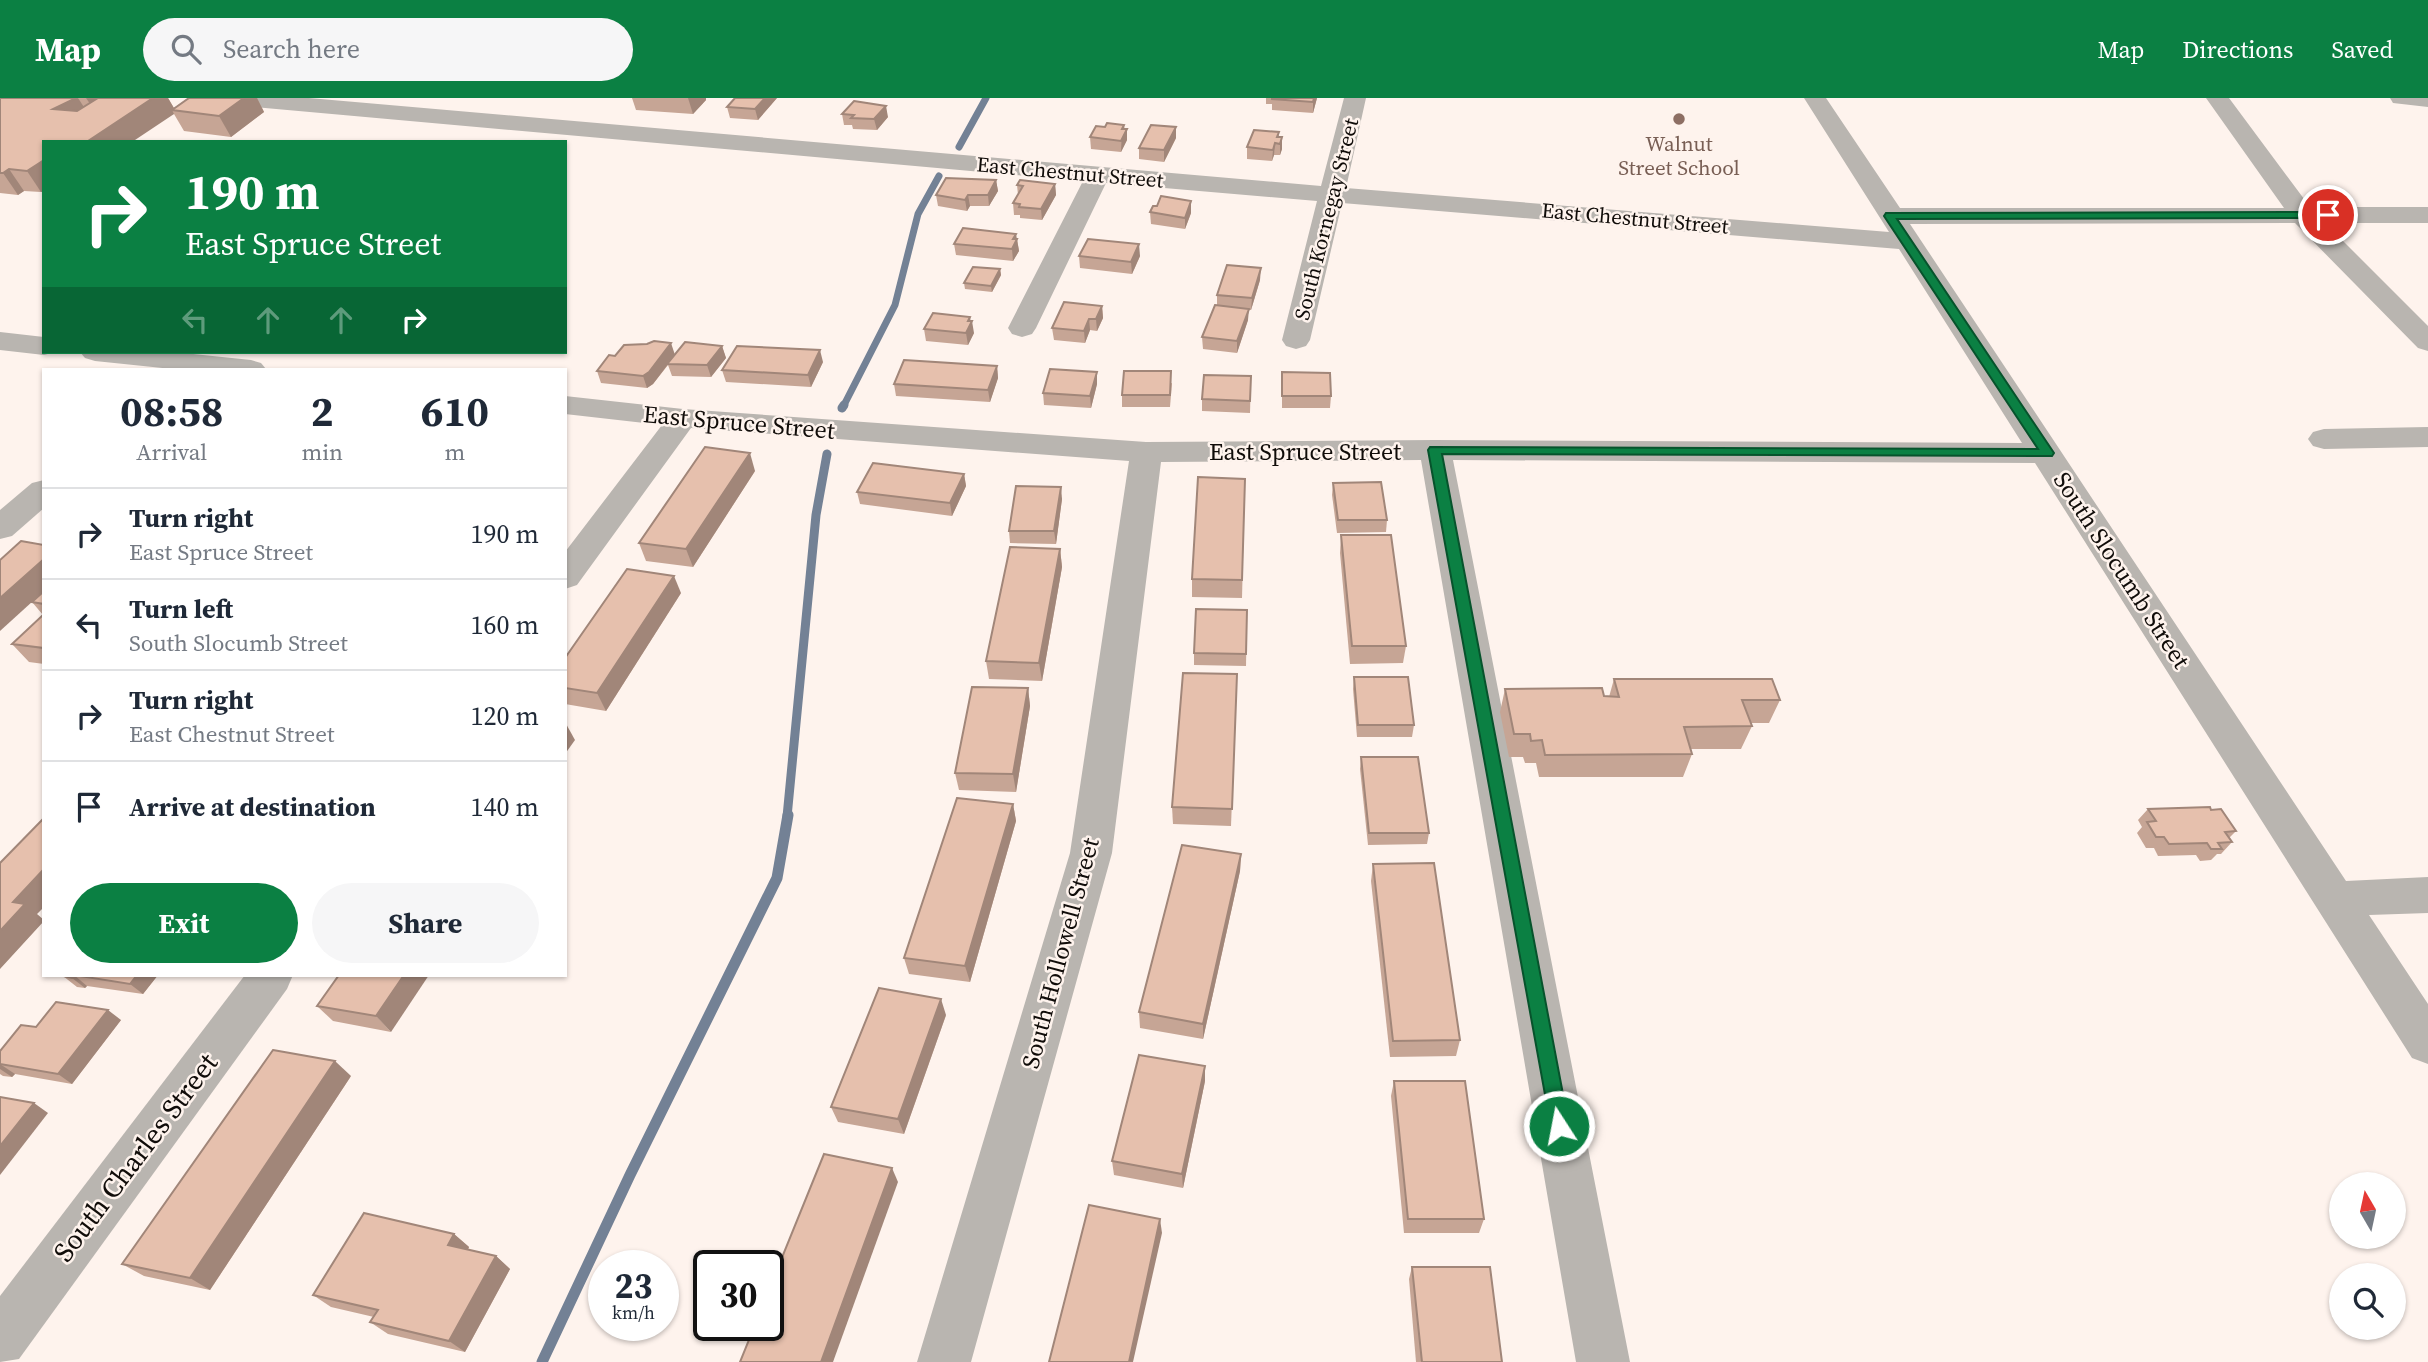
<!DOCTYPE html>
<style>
:root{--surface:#fff;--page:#f6f6f7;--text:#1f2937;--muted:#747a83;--line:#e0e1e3;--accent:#0b8043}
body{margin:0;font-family:"Source Serif 4",serif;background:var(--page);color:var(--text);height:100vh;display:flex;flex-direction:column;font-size:26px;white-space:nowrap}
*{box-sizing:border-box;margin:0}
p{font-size:23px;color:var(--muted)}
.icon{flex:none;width:38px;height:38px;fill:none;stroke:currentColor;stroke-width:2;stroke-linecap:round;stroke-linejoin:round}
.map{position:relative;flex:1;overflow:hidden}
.panel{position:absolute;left:42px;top:270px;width:525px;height:609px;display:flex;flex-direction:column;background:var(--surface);border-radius:0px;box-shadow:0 2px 5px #0004}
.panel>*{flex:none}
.banner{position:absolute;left:42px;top:42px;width:525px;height:214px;border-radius:0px;box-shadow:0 2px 5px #0004;background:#0b8043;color:#fff;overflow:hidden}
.needle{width:46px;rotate:351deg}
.tools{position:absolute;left:2329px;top:1074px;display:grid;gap:14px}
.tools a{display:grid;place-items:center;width:77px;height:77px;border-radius:50%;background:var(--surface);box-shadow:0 2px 5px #0004;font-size:35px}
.speed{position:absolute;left:588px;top:1152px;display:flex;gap:14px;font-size:35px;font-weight:700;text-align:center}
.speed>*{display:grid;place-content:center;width:91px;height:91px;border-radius:50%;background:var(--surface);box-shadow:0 2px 5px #0004;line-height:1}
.speed small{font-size:18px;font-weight:400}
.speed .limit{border:4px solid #111;border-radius:10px;background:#fff;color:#111}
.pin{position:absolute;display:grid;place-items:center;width:60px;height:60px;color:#fff;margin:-30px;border:4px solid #fff;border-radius:50%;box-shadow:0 2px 7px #0007}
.me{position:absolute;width:77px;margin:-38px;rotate:349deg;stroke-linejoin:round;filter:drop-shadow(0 0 5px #0008)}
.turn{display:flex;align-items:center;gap:24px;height:147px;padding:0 28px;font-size:32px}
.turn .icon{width:91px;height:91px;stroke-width:2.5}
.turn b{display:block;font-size:49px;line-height:60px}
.lanes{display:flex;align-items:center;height:66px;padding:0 28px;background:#0003;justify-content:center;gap:35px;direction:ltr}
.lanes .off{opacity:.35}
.eta{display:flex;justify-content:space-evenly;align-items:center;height:119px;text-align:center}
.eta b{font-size:42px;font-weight:700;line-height:49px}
.primary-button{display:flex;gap:14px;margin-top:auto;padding:14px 28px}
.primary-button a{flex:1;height:80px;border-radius:42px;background:var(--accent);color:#fff;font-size:28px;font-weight:700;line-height:80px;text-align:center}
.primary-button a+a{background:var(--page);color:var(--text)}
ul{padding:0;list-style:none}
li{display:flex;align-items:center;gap:21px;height:91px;padding:0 28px;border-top:2px solid var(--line)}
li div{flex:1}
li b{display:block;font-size:26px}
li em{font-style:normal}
header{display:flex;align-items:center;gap:42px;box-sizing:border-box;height:98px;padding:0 35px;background:var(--accent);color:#fff}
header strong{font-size:33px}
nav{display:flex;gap:38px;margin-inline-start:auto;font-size:24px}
.search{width:490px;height:63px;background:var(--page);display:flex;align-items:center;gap:18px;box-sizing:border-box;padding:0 24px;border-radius:38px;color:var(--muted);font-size:26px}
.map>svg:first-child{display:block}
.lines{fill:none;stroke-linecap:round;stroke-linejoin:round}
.stream-far2{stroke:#738195;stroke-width:7}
.stream-far1{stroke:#738195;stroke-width:9}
.stream{stroke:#738195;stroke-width:11}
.minor{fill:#b9b5b0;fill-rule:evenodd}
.wall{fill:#c6a595}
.shaded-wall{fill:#a18679}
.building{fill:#e6c0ad;stroke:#a18679;stroke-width:2}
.route{fill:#0b8043;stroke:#07532c;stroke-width:2}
.education-dot{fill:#8d6e63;stroke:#fef3ed;stroke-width:2.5}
.labels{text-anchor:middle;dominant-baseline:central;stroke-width:5;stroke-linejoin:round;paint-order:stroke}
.far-education-label{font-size:21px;fill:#785e54;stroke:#fef3ed}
.far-street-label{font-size:21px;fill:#100c09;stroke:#fef3ed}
.street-label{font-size:24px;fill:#100c09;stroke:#fef3ed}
.near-street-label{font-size:28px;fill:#100c09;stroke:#fef3ed}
</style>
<header>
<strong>Map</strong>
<div class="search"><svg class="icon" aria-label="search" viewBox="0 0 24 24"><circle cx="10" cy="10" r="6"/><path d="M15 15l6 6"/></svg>Search here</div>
<nav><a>Map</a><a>Directions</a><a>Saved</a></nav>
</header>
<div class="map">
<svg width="2428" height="1264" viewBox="0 0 2428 1264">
<rect width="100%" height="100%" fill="#fef3ed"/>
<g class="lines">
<!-- stream-far2 -->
<g class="stream-far2">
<path d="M959 49 986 0"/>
<path d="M843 309 895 207 918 116 939 78"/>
</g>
<!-- stream-far1 -->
<g class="stream-far1">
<path d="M842 310 844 307"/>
<path d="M787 719 816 417 827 356"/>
</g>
<!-- stream -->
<path class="stream" d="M542 1264 630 1077 777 780 788 717"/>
<!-- minor -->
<g class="minor">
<path d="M220 0H309L1321 88 1344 0H1366L1346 90 1889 134 1804 0H1826L1900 110H2284L2206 0H2229L2310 109H2428V125H2325L2428 228V253L2418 250 2295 125 1910 126 2346 783 2428 779V815L2369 817 2428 906V966L2412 960 2035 365 1453 362 1630 1264H1576L1421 362 1161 364 1112 755 971 1264H917L1070 755 1129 363 691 330 577 487 565 491V454L662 327 565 316V298L683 311 1146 344 1435 342 2022 345 1899 151 1342 105 1310 242 1306 248 1296 251 1286 248 1282 242 1317 103 1106 85 1036 230 1032 236 1022 239 1012 236 1008 230 1083 83 231 7 223 5Z"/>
<path d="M2390 0H2428V9L2393 5Z"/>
<path d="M0 234 44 239V254H55L44 257 0 252Z"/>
<path d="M80 254H174L251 262 261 265 266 271H172L95 263 85 260Z"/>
<path d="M2428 329V349L2324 351 2313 348 2308 341 2313 334 2324 331Z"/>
<path d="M44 382V410L12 438 0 441V412L32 385Z"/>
<path d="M245 877H293L287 891 19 1261 0 1264V1198Z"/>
</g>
</g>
<!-- wall -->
<g class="wall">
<path d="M0 0H168L174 10 189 0H257L264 14 231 39 184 33 174 16 44 44V93L41 94 24 93 18 97 0 95Z"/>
<path d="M632 0H706V2L693 16 636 12Z"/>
<path d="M777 0 758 22 730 20 727 9Z"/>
<path d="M1266 0H1317L1313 15 1272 12V6H1266Z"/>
<path d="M842 16 888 19 877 32 853 31 852 27H844Z"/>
<path d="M1124 27 1127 42 1121 54 1091 51 1090 39 1105 29Z"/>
<path d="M1279 34V39H1282V51L1280 57H1274L1272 63 1247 61V49Z"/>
<path d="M1176 40 1164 64 1139 61V50Z"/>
<path d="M996 82 998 93 989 108H970L967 113 938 108 936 97Z"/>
<path d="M1055 86 1056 97 1042 122 1020 120V117H1014L1013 105 1018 97 1017 87Z"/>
<path d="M1157 108 1191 115 1185 131 1151 126 1150 114Z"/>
<path d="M1016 141H1017L1019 153 1013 163 956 157 954 146Z"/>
<path d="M1079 158H1140L1132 176 1080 170Z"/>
<path d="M1000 171 1001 177 992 194 965 191 964 185Z"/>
<path d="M1260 182 1251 212H1248V222L1237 255 1203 251 1202 239 1217 207V197Z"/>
<path d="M1102 208 1103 220 1097 233 1090 232 1085 245 1054 242 1052 230Z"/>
<path d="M924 231 974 235 968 247 926 243Z"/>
<path d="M722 248 726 260 711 279 672 278 668 267 653 286 647 290 601 285 597 273 675 256Z"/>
<path d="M465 254H495L492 256Z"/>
<path d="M823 264 811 289 726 284 722 272Z"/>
<path d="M997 268 998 280 990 304 896 298 894 286Z"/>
<path d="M1097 274V286L1091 310 1044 307 1043 295Z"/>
<path d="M1282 274 1331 298 1330 310H1282Z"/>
<path d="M1251 278 1250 315 1202 313V301Z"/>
<path d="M1172 285 1170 309H1122V297Z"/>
<path d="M755 373 693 469 646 463 639 445Z"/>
<path d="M964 376 966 388 952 418 860 406 857 394Z"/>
<path d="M1245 381 1242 500 1192 499V481Z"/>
<path d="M1333 385 1387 422 1386 434 1337 435 1332 397Z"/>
<path d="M1062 401 1056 446 1010 445 1009 433Z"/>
<path d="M1341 437 1406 548 1403 565 1350 566 1340 455Z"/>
<path d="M1060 451 1062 469 1042 583 989 581 986 563Z"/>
<path d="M44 493V566L29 564 12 546 43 517 32 504Z"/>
<path d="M681 495 606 613 565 606V560Z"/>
<path d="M1247 512 1246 568 1194 567V555Z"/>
<path d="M1237 576 1231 728 1173 726 1172 709Z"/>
<path d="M1354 579 1414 627 1412 639H1357L1353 591Z"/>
<path d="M1614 581 1780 602 1769 625H1751L1752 628 1741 651H1691L1692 656 1683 679H1539L1536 665H1525L1523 659H1509L1500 614 1505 591 1609 599Z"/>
<path d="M1028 590 1030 608 1016 694 959 692 955 675Z"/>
<path d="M1361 659 1429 735 1427 746 1368 747 1360 671Z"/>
<path d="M1013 706 1016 723 970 884 909 876 904 860Z"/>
<path d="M2148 711 2211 712 2236 733 2229 740 2232 744 2221 756H2217L2211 762 2200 763 2196 757 2158 758 2154 750H2146L2137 735 2142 729 2138 722Z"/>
<path d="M1241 756 1240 773 1203 941 1140 930 1139 914Z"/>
<path d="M1373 766 1460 942 1456 958 1390 959 1371 783Z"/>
<path d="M65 877H158L143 896 87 888 85 890 77 889 63 878Z"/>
<path d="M339 877 391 934 333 923 317 908Z"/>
<path d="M946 917 904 1036 838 1024 831 1009Z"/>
<path d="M121 922 72 986 15 976 12 979 3 978 0 976V953L36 929Z"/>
<path d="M351 978 210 1192 144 1178 122 1166Z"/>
<path d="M1205 983 1183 1090 1114 1077 1112 1063Z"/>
<path d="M1394 983 1484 1121 1479 1135H1404L1391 998Z"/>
<path d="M454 1136 469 1149 468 1152 496 1158 510 1171 465 1254 388 1236 370 1224 374 1219 331 1209 313 1197Z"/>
<path d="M1412 1169 1502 1264H1416L1409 1181Z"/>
</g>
<!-- shaded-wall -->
<g class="shaded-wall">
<path d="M67 0H78L91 20 53 11Z"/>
<path d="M86 0H108L97 16Z"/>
<path d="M153 0H168L175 12H172L174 16 132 44H80Z"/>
<path d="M244 0H257L264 14 231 39 219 18Z"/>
<path d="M688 0H706V2L693 16Z"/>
<path d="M765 0H777L758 22 755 11Z"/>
<path d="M1314 0H1317L1313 15V4Z"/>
<path d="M886 8 888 19 877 32 874 21Z"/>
<path d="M1124 27V36L1127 31V42L1121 54 1122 31Z"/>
<path d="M1176 29V40L1164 64V52Z"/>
<path d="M1282 39V51L1280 57V46Z"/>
<path d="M1275 45 1274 57 1272 63 1273 52Z"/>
<path d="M44 62V93L41 94 27 73Z"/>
<path d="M9 71 24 93 18 97 3 75Z"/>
<path d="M996 82 998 93 989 108 988 97Z"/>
<path d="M1055 86 1056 97 1042 122 1041 111Z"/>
<path d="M968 97 970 108 967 113 965 102Z"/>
<path d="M1191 103V115L1185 131V120Z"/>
<path d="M1016 136 1019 153 1013 163 1012 151 1013 141Z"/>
<path d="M1139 146 1140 158 1132 176 1131 164Z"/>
<path d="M1261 170 1260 182 1251 212 1252 200Z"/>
<path d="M1000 171 1001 177 992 194 991 188Z"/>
<path d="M1102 208 1103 220 1097 233 1096 221Z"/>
<path d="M1249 211 1248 222 1237 255V243Z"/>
<path d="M970 219 971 226 972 223 974 235 968 247 966 235 968 223Z"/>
<path d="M1089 221 1090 232 1085 245 1084 233Z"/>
<path d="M671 245 675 257 653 286 647 290 643 278Z"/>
<path d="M722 248 726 260 711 279 707 267Z"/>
<path d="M820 252 823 264 811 289 808 277Z"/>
<path d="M997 268 998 280 990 304 988 292Z"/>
<path d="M1097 274V286L1091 310 1090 298Z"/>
<path d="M750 355 755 373 693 469 686 451Z"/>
<path d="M964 376 966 388 952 418 950 405Z"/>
<path d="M1061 389 1062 401 1056 446 1054 433Z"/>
<path d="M1060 451 1062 469 1042 583 1039 565Z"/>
<path d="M44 461V493L0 533V500Z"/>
<path d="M674 478 681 495 606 613 597 595Z"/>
<path d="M1028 590 1030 608 1016 694 1013 676Z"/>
<path d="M565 624 575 642 565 656Z"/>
<path d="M1013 706 1016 723 970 884 965 868Z"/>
<path d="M1241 756 1240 773 1203 941V926Z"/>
<path d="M44 771V809L37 816 44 822V823L0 871V833L13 804Z"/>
<path d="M74 877 87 888 85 890 72 880Z"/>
<path d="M137 877H158L143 896 130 886Z"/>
<path d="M404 877H429L391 934 376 918Z"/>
<path d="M941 901 946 917 904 1036 898 1021Z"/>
<path d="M108 912 121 922 72 986 58 976Z"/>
<path d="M335 963 351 978 210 1192 190 1180Z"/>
<path d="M0 966 15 976 12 979 0 971Z"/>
<path d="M1205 968V983L1183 1090 1182 1076Z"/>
<path d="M34 1005 48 1015 0 1077V1048Z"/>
<path d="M892 1070 898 1084 833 1264H821Z"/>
<path d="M1160 1121 1162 1135 1133 1264H1129Z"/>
<path d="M454 1136 469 1149 463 1160 448 1147Z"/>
<path d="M496 1158 510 1171 465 1254 449 1243Z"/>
</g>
<!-- building -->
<g class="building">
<path d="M0 0H76L53 11 77 13 98 0H153L88 43 44 44V62L27 73 9 71 3 75H0Z"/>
<path d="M189 0H244L219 18 172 12Z"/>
<path d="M735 0H765L755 11 727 9Z"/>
<path d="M1272 0H1314L1313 4 1272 1Z"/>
<path d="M854 3 886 8 874 21 851 20 854 17 842 16Z"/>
<path d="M1107 25 1124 27 1122 31H1127L1121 43 1090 39 1096 28 1105 29Z"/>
<path d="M1151 27 1176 29 1164 52 1139 50Z"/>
<path d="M1254 32 1279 34 1277 39H1282L1280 46 1275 45 1273 52 1247 49Z"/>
<path d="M946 80 996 82 988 97H968L965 102 936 97Z"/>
<path d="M1020 82 1055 86 1041 111 1019 109 1020 106 1013 105 1023 88 1017 87Z"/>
<path d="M1161 98 1191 103 1185 120 1150 114 1153 108H1157Z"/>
<path d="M963 130 1016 136 1013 141H1017L1012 151 954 146Z"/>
<path d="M1088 141 1139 146 1131 164 1079 158Z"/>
<path d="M1227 167 1261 170 1252 200 1217 197Z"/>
<path d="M973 169 1000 171 991 188 964 185Z"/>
<path d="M1064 204 1102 208 1096 221H1089L1084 233 1052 230Z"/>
<path d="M1215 207 1249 211 1237 243 1202 239Z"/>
<path d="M933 215 970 219 968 223H972L966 235 924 231Z"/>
<path d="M654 243 671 245 649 274 643 278 597 273 609 257 615 258 624 247 647 246Z"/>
<path d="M685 244 722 248 707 267 667 266Z"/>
<path d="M737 248 820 252 808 277 722 272Z"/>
<path d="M904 262 997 268 988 292 894 286Z"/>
<path d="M1050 271 1097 274 1090 298 1043 295Z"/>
<path d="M1124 273H1171L1170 297H1122Z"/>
<path d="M1282 274 1330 275 1331 298H1282Z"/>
<path d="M1204 277 1251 278 1250 303 1202 301Z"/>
<path d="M705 349 750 355 686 451 639 445Z"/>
<path d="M873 365 964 376 950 405 857 394Z"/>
<path d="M1198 379 1245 381 1242 482 1192 481Z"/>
<path d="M1381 384 1387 422H1338L1333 385Z"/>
<path d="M1016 388 1061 389 1054 433H1009Z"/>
<path d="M1341 437H1391L1406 548H1352Z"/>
<path d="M21 443 44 447V461L0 500V462Z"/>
<path d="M1010 449 1060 451 1039 565 986 563Z"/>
<path d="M627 471 674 478 597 595 565 590V560Z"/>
<path d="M44 493V506L32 504Z"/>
<path d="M1196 511 1247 512 1246 556 1194 555Z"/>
<path d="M44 516V550L12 546Z"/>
<path d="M1183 575 1237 576 1232 711 1172 709Z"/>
<path d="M1354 579H1408L1414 627H1358Z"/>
<path d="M1614 581H1772L1780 602H1742L1752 628 1684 629 1692 656 1545 657 1542 642 1531 643 1530 636H1514L1505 591 1602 590 1604 598 1619 599Z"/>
<path d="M972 589 1028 590 1013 676 955 675Z"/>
<path d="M1361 659H1418L1429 735H1369Z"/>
<path d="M957 700 1013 706 965 868 904 860Z"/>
<path d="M2210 709 2211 712 2221 711 2236 733 2225 734 2232 744 2218 745 2222 751H2211L2207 745 2169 746 2164 739H2156L2147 724 2156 723 2148 711Z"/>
<path d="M44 720V771L13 804 25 806 0 833V765Z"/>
<path d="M1182 747 1241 756 1203 926 1139 914Z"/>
<path d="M1434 765 1460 942 1393 943 1373 766Z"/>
<path d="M65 877H137L130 886 74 877 72 880 63 878Z"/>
<path d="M339 877H404L376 918 317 908Z"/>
<path d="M879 890 941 901 898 1021 831 1009Z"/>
<path d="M56 904 108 912 58 976 0 966V953L21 927 36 929Z"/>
<path d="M273 952 335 963 190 1180 122 1166Z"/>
<path d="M1139 957 1205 968 1182 1076 1112 1063Z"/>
<path d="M1394 983H1465L1484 1121H1408Z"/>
<path d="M0 999 34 1005 0 1048Z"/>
<path d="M824 1056 892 1070 821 1264H740L755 1227H768V1194Z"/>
<path d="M1089 1107 1160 1121 1129 1264H1049Z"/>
<path d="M364 1115 454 1136 448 1147 496 1158 449 1243 370 1224 378 1212 313 1197Z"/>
<path d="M1412 1169H1490L1502 1264H1422Z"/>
</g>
<!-- route -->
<path class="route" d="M2328 114 2331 115V120L1897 121 2054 355 2052 358 1442 356 1569 1028 1566 1035 1559 1038 1552 1035 1428 352 1430 349 2038 351 1884 118 1886 115Z"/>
<!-- markers -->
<circle class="education-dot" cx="1679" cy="21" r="7"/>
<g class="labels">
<!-- far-education labels -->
<g class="far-education-label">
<text x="1679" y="45">Walnut<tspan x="1679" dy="24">Street School</tspan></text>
</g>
<!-- far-street labels -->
<g class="far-street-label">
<text transform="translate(1070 74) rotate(5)">East Chestnut Street</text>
<text transform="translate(1635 120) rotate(5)">East Chestnut Street</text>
<text transform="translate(1326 121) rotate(-76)">South Kornegay Street</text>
</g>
<!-- street labels -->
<g class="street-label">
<text transform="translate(739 324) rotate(5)">East Spruce Street</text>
<text x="1305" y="353">East Spruce Street</text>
<text transform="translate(2122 472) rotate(57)">South Slocumb Street</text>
<text transform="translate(1060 855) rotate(-75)">South Hollowell Street</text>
</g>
<!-- near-street labels -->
<g class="near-street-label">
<text transform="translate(135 1059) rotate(-53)">South Charles Street</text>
</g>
</g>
</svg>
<div class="tools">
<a><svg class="needle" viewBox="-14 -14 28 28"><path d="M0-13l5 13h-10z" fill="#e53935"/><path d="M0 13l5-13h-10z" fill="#747a83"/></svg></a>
<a><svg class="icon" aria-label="search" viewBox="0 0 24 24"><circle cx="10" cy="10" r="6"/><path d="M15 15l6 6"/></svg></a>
</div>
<div class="speed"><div>23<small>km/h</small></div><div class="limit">30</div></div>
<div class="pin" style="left:2328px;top:117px;background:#d93025"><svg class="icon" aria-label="arrive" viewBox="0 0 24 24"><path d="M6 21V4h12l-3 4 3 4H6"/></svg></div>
<svg class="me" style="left:1559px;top:1028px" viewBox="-20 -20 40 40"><circle r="17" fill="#0b8043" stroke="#fff" stroke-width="3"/><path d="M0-11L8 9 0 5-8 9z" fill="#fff"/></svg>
<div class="banner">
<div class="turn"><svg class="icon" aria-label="right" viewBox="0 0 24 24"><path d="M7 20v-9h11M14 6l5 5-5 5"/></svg><div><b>190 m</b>East Spruce Street</div></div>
<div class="lanes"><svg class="icon off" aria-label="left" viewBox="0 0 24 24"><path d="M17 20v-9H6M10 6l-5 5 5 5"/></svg><svg class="icon off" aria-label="ahead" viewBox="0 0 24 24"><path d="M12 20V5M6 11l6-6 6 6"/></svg><svg class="icon off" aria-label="ahead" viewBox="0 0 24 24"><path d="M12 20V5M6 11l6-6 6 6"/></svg><svg class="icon" aria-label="right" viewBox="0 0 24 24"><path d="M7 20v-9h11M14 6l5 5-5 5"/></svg></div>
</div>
<section class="panel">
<div class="eta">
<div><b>08:58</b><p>Arrival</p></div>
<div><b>2</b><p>min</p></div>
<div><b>610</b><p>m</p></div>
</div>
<ul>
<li><svg class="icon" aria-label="right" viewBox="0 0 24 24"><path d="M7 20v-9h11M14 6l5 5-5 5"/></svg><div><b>Turn right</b><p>East Spruce Street</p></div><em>190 m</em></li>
<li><svg class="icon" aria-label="left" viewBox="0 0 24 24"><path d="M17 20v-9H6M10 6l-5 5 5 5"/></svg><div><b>Turn left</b><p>South Slocumb Street</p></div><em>160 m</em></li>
<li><svg class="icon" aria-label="right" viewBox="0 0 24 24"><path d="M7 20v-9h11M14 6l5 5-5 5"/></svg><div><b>Turn right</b><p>East Chestnut Street</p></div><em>120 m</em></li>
<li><svg class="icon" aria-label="arrive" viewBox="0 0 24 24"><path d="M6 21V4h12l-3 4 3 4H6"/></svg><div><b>Arrive at destination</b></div><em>140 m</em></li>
</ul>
<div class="primary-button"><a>Exit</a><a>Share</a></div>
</section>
</div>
